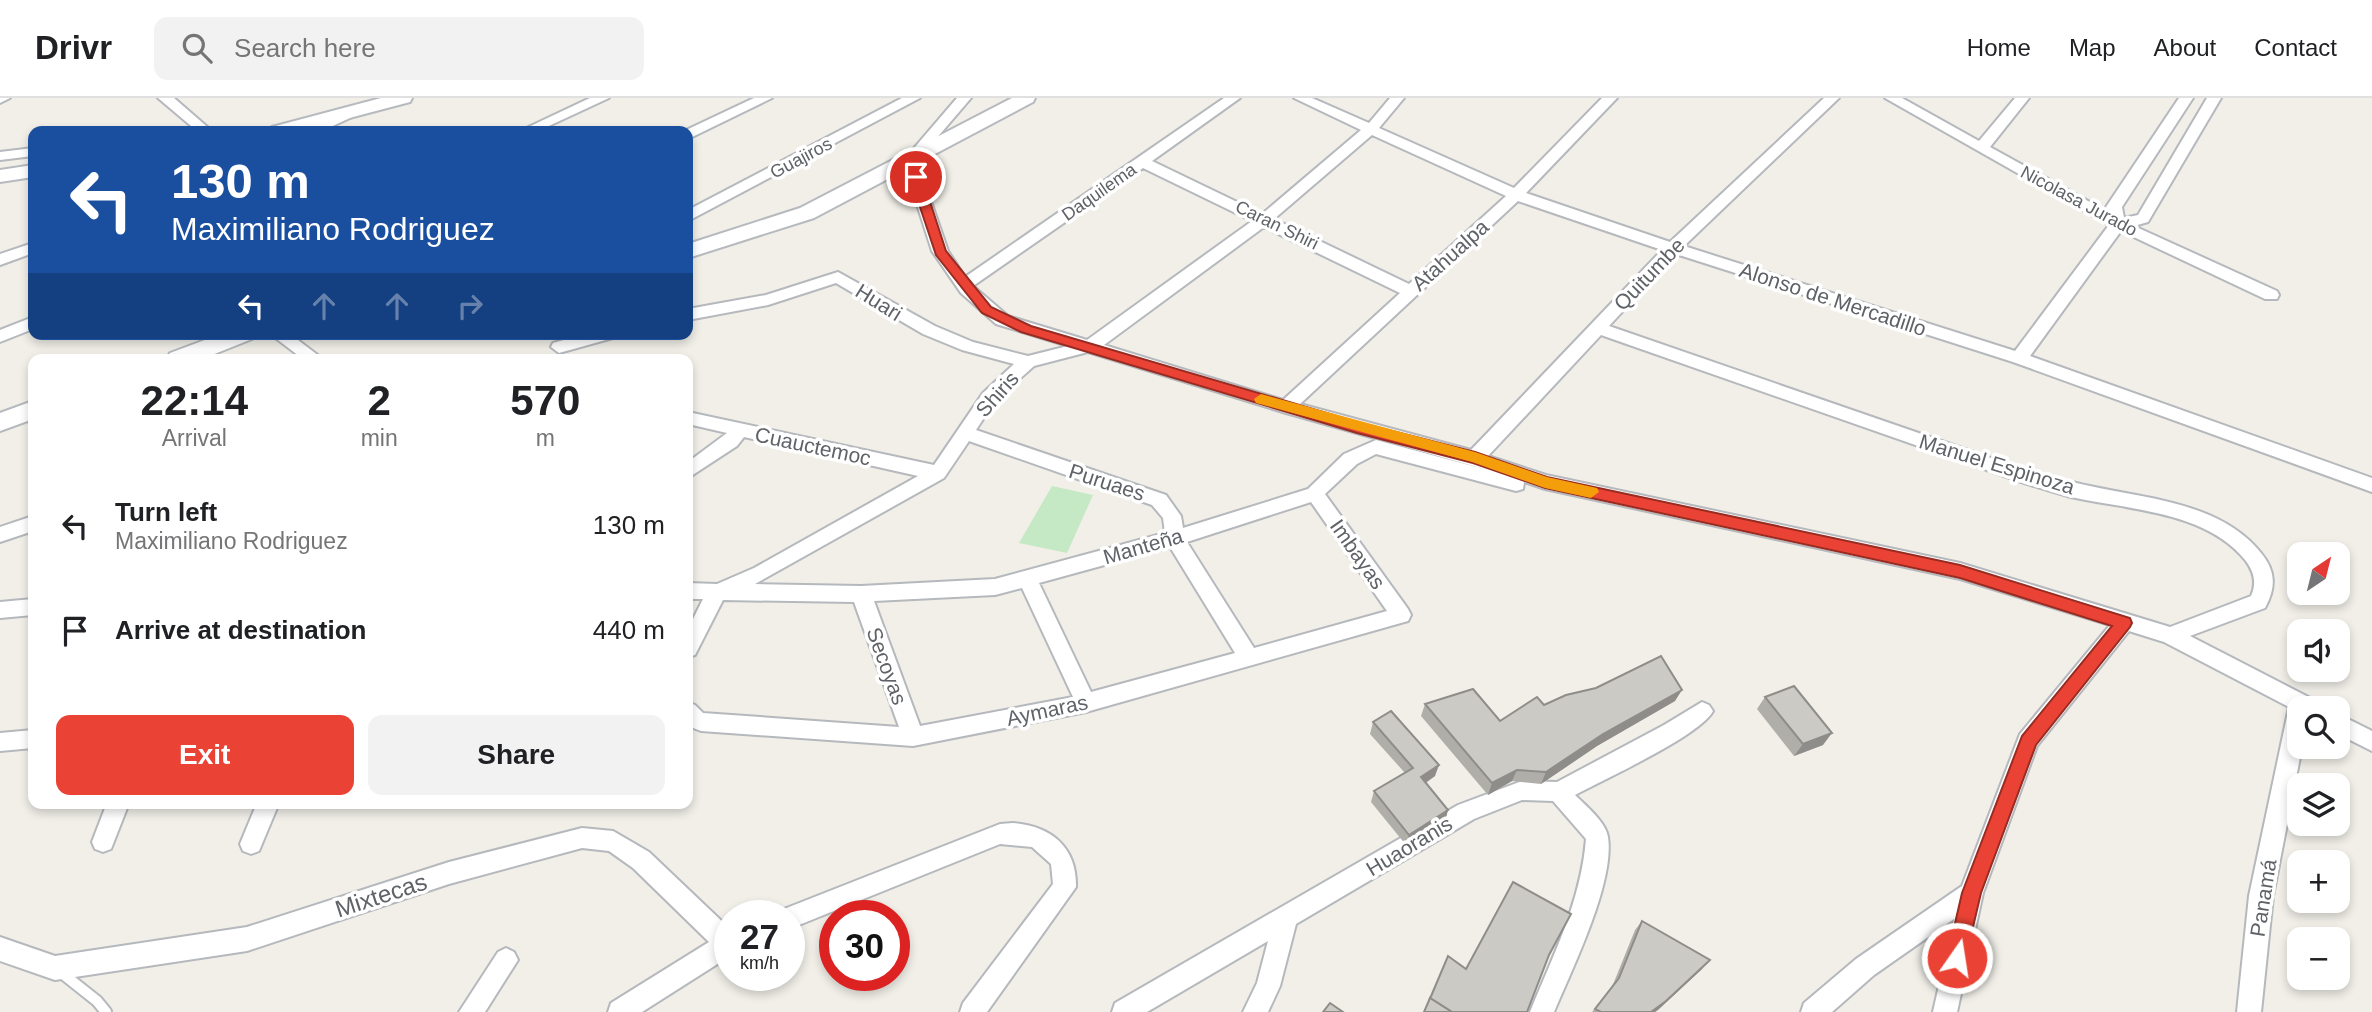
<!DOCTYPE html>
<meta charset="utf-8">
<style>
:root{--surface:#fff;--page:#f2f2f2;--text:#202124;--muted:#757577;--line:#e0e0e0;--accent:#ea4335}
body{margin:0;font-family:Helvetica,sans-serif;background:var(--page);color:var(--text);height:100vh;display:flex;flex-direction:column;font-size:26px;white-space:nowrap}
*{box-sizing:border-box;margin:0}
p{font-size:23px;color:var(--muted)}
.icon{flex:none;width:38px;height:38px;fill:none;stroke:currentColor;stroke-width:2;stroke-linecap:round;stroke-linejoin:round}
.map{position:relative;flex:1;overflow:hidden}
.sheet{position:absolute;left:28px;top:256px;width:665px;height:455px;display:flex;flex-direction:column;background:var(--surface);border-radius:14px;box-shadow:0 4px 10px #0003}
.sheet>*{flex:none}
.hud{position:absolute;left:28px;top:28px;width:665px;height:214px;border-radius:14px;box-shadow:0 4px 10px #0003;background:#1a4fa0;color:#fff;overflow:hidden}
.needle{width:46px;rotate:35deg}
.buttons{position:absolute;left:2287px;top:444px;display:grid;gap:14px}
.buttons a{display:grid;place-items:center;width:63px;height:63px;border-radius:14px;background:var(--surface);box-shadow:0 4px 10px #0003;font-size:35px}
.speed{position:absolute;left:714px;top:802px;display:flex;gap:14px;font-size:35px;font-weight:700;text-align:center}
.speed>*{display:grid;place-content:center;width:91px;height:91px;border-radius:50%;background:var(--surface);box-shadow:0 4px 10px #0003;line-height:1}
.speed small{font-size:18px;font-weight:400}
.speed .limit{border:10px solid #d22;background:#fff;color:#111}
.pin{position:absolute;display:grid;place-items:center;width:60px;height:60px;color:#fff;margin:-30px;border:4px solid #fff;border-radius:50%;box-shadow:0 2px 7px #0007}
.me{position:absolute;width:77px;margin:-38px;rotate:13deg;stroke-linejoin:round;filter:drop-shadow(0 0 5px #0008)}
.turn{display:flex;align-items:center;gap:24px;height:147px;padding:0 28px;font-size:32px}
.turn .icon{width:91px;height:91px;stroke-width:2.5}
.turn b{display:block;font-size:49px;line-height:60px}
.lanes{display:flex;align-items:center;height:66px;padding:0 28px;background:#0003;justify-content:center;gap:35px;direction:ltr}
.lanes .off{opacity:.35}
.eta{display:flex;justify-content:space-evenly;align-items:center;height:119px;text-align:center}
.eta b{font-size:42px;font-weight:700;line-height:49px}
.button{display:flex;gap:14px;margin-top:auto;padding:14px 28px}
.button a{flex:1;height:80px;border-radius:14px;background:var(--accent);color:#fff;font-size:28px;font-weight:700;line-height:80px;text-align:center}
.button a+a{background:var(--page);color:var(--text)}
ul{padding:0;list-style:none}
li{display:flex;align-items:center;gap:21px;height:105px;padding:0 28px}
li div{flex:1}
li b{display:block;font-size:26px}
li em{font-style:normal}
header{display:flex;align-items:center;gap:42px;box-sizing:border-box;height:98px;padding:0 35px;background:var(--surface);border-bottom:2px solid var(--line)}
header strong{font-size:33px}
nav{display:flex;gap:38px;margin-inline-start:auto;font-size:24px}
.search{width:490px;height:63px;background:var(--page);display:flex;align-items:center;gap:18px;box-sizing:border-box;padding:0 24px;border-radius:14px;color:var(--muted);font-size:26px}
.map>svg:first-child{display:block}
.green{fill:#c5e8c5}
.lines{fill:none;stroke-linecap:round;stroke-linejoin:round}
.lane-casing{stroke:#b5b8bc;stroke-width:14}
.street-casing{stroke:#b5b8bc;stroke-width:4}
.secondary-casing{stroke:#b6babf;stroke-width:4}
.lane{stroke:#fff;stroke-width:10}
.street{fill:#fff;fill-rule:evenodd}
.secondary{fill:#fff;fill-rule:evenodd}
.wall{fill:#afaea9}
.shaded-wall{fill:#8f8d8a}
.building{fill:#cccac5;stroke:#8f8d8a;stroke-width:2}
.route{fill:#ea4335;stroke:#982c22;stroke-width:2}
.slow{fill:#f59e0b}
.labels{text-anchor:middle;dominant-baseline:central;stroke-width:7;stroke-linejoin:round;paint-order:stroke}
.far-street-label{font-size:18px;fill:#5f6368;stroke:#fff}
.street-label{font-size:21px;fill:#5f6368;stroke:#fff}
.near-street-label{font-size:24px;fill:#5f6368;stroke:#fff}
</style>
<header>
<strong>Drivr</strong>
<div class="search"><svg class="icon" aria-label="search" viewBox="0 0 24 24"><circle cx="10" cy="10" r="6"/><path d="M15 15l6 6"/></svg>Search here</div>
<nav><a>Home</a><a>Map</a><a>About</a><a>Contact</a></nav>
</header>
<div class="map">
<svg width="2372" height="914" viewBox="0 0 2372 914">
<rect width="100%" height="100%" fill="#f1efe8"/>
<!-- green -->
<path class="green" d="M1052 388 1093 397 1067 455 1019 445Z"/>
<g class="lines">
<!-- lane casing -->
<g class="lane-casing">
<path id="lane" d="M58 872 97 903 106 914"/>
</g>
<!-- street casing -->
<g class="street-casing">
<g id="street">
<path d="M0 0H10L0 5Z"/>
<path d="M158 0H174L212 33H197Z"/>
<path d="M590 0H609L538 33H520Z"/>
<path d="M754 0H772L688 41V33H684Z"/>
<path d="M902 0H920L688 123V112Z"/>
<path d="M957 0H971L917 63 948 153 965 179 1224 0H1240L1152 63 1262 116 1361 32 1294 0H1312L1369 25 1390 0H1404L1379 30 1514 90 1602 0H1617L1526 95 1670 144 1824 0H1839L1684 148 2015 253 2109 127 1885 0H1902L1979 43 2015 0H2029L1990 49 2108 114 2106 109 2179 0H2193L2122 109 2124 120 2138 117 2207 0H2221L2148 124 2134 128 2277 193 2279 197 2277 201H2265L2121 133 2030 258 2372 380V394L2013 264 1676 156 1609 228 2017 369C2041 376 2065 383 2090 388 2149 401 2221 405 2261 455 2276 473 2276 490 2265 510L2190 538 2320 605 2323 611H2300V649H2302L2273 798 2261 914H2237L2249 798 2289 609 2164 544 2129 533 2037 648 1983 795 1957 914H1933L1954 821 1874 877 1832 914H1801L1804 905 1856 861 1962 788 2020 636 2110 527 1960 481 1545 391 1524 384 1523 391 1516 393 1376 356 1357 366 1325 396 1408 511 1411 517 1408 523 1086 614 913 648 701 633 688 628V604L695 607 703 615 899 629 854 504 723 502 695 557 688 559V531L703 501H688V485L717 486 754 470 918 378 744 339 737 348 688 380V364L727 335 688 326V314L934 367 983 295 1014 266 962 252 923 236 836 185 768 207 688 222V211L766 197 838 174 935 228 973 244 1028 258 1068 248 996 226 961 195 932 153 903 63ZM1372 37 1506 98 1409 186 1274 121ZM1143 70 1252 123 1087 242 1008 218 973 188ZM1518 103 1662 152 1471 352 1300 306ZM1264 129 1400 195 1283 302 1104 247ZM1601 237 2004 378C2026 386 2049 393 2071 399 2129 412 2206 413 2246 463 2254 474 2257 485 2251 498L2170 529 1960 465 1546 377 1488 358ZM1088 254 1286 315 1491 373 1376 342 1344 356 1308 391 1183 430 1181 418 1166 397 976 332 995 303 1034 268ZM969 343 1152 407 1163 420 1165 435 995 481 861 488 755 486 944 380ZM1311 404 1387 513 1254 550 1187 444ZM1170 449 1235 555 1091 594 1039 485ZM1022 490 1073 599 920 628 874 503 995 497Z"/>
<path d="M347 12 354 16 352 19 322 33H304Z"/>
<path d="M33 50V58L0 62V54Z"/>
<path d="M33 145V155L0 167V156Z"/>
<path d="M33 219V231L0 244V232Z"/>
<path d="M270 236H290L323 261H303Z"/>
<path d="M585 236H615L613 240 559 255 551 249 553 245Z"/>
<path d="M33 418V433L0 444V429Z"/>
<path d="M33 501V517L0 520V504Z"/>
<path d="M1702 604 1709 607 1713 613C1701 637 1603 682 1575 697 1585 707 1606 724 1608 739 1615 784 1572 871 1554 914H1530C1553 858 1581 803 1586 741L1553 703 1522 702 1474 721 1296 826 1280 888 1268 914H1243L1257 885 1268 843 1147 914H1112L1115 905 1458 707 1522 683 1557 684 1664 627Z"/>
<path d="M2338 616 2372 633V653L2338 636Z"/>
<path d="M33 632V650L0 653V635Z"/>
<path d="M107 705H129L111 751 103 754 95 751 92 744Z"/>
<path d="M257 705H279L259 753 251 756 243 753 240 746Z"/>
<path d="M1013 725C1051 728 1077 749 1076 789L987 914H960L963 905 1053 786 1051 766 1032 749 1000 746 789 831V817H778L781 812 789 809 1000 726Z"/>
<path d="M582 730 613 733 649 754 730 831V858L642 914H608L611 905 709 844 633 770 609 753 582 750 449 786 247 853 55 882 0 863V839L55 858 247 829 449 764Z"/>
<path d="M506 850 514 854 518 862 485 914H459L498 854Z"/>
</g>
</g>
<!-- secondary casing -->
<g class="secondary-casing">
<g id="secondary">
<path d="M381 0H412L410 4 300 33H269L272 29Z"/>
<path d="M1012 0H1035L1033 4 814 120 688 160V146L800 110Z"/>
<path d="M33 67V79L0 84V72Z"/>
<path d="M221 236H255L252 241 202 261H167L170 255Z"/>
<path d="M33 303V321L0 333V315Z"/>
</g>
</g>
<!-- lane -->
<use href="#lane" class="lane"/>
<!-- street -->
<use href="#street" class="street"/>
<!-- secondary -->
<use href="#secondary" class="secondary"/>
</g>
<!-- wall -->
<g class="wall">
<path d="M1765 599 1823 647 1794 658 1757 611Z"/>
<path d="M1675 603 1597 648 1541 686 1512 683 1488 697 1421 618 1425 606 1500 623 1544 607Z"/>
<path d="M1373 624 1435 678 1426 685 1448 712 1445 723 1406 747 1371 704 1374 693 1405 675 1370 636Z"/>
<path d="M1642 823 1702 871 1655 914H1592L1612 889 1635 832Z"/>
</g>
<!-- shaded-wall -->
<g class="shaded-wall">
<path d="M1682 592 1675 603 1597 648 1541 686 1546 674 1603 636Z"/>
<path d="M1832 635 1823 647 1794 658 1803 646Z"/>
<path d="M1439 667 1435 678 1417 690 1421 679Z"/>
<path d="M1517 672 1512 683 1488 697 1492 685Z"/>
<path d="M1448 712 1445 723 1406 747 1409 737Z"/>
<path d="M1710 862 1702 871 1658 912 1655 914H1651Z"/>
</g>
<!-- building -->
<g class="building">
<path d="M1661 558 1682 592 1603 636 1546 674 1517 672 1492 685 1425 606 1473 591 1500 623 1537 599 1544 607 1566 597 1596 590Z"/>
<path d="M1794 588 1832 635 1803 646 1765 599Z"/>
<path d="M1391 613 1439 667 1421 679 1448 712 1409 737 1374 693 1413 670 1373 624Z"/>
<path d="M1513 784 1571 816 1549 857 1527 914H1452L1430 900 1429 903 1448 858 1466 871Z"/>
<path d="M1642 823 1710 862 1666 903 1651 914H1601L1595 911 1619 880Z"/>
<path d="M1430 900 1452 914H1424Z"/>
<path d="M1330 905 1343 914H1323Z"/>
</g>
<!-- route -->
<path class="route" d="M916 75 922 79 946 153 991 209 1031 228 1357 324 1475 354 1547 379 1960 467 2130 520 2132 525 2130 529 2036 647 1981 795 1964 867 1957 870 1950 867 1947 860 1962 795 2022 638 2112 528 1960 480 1545 390 1473 365 1357 335 1021 234 982 215 936 157 910 79Z"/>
<!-- slow -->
<path class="slow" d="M1261 296 1475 354 1547 379 1597 390 1599 394 1591 400 1545 390 1472 364 1256 305 1254 301Z"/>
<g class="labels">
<!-- far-street labels -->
<g class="far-street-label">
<text transform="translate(801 60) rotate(-28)">Guajiros</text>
<text transform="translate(1099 94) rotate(-35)">Daquilema</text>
<text transform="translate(2079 103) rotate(28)">Nicolasa Jurado</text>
<text transform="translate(1277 127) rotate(26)">Caran Shiri</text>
</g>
<!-- street labels -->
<g class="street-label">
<text transform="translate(1450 157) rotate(-42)">Atahualpa</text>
<text transform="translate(1649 176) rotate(-46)">Quitumbe</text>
<text transform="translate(1833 201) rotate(18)">Alonso de Mercadillo</text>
<text transform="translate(879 204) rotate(32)">Huari</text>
<text transform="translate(997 296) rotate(-48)">Shiris</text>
<text transform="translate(813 348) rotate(12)">Cuauctemoc</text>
<text transform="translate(1997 366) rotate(17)">Manuel Espinoza</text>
<text transform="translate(1107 384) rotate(18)">Puruaes</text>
<text transform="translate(1143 448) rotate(-16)">Manteña</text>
<text transform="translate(1358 456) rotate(55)">Imbayas</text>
<text transform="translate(887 568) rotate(70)">Secoyas</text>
<text transform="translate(1047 612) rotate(-12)">Aymaras</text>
<text transform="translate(1409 748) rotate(-31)">Huaoranis</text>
<text transform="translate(2263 800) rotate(-81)">Panamá</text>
</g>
<!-- near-street labels -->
<g class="near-street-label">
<text transform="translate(381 797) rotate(-18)">Mixtecas</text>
</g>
</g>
</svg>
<div class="buttons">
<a><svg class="needle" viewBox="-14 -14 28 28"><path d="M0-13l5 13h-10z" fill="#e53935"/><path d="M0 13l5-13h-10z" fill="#757577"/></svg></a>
<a><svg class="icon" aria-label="sound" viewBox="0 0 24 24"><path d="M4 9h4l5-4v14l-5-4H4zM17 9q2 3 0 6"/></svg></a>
<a><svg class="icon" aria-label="search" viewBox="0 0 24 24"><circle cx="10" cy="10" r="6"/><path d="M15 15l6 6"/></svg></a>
<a><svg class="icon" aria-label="layers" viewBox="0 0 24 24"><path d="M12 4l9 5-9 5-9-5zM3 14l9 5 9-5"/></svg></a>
<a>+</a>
<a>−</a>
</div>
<div class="speed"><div>27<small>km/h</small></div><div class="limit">30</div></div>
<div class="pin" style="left:916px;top:79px;background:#d93025"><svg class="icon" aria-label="arrive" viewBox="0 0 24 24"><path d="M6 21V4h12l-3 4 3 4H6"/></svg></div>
<svg class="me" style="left:1957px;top:860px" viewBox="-20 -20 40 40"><circle r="17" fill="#ea4335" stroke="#fff" stroke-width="3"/><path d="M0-11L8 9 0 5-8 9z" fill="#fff"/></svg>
<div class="hud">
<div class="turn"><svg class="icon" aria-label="left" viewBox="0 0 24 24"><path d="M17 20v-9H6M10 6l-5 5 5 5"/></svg><div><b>130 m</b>Maximiliano Rodriguez</div></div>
<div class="lanes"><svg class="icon" aria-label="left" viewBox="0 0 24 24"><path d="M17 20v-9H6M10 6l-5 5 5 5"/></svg><svg class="icon off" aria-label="ahead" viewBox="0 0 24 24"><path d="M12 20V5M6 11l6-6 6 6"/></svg><svg class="icon off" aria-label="ahead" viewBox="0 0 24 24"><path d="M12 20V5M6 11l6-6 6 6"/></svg><svg class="icon off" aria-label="right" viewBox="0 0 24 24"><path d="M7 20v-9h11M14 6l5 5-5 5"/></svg></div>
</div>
<section class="sheet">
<div class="eta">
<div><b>22:14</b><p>Arrival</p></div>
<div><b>2</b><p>min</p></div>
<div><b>570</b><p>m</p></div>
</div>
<ul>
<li><svg class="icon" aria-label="left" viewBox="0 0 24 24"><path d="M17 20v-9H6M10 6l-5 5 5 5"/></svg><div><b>Turn left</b><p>Maximiliano Rodriguez</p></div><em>130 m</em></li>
<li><svg class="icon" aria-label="arrive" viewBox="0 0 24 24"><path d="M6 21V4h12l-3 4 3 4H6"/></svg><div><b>Arrive at destination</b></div><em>440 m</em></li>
</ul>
<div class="button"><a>Exit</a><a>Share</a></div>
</section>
</div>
